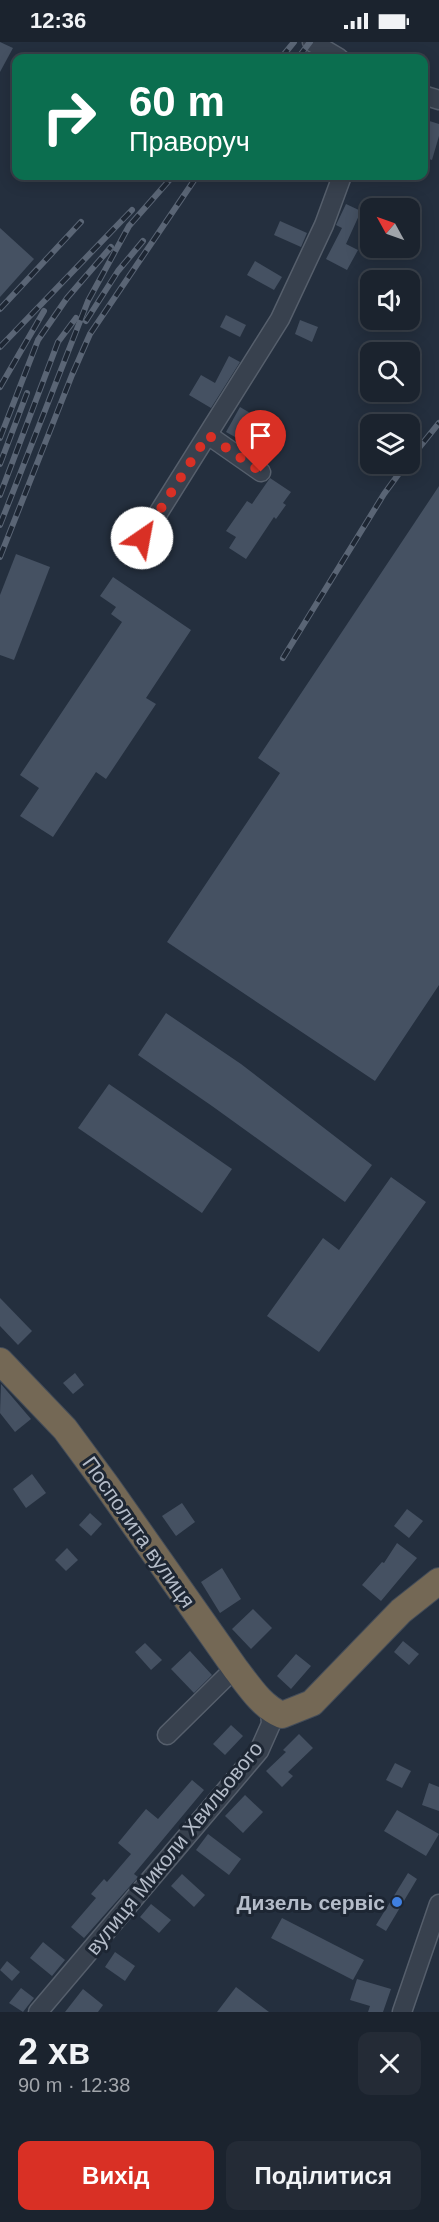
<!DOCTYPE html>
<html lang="uk">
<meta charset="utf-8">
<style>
:root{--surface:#1b232e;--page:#242b36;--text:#f1f3f6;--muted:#a0a4aa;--line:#39404a;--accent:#d93025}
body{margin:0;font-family:Helvetica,sans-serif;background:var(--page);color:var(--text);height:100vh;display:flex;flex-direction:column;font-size:22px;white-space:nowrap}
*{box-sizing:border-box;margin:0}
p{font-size:20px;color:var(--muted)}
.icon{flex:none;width:33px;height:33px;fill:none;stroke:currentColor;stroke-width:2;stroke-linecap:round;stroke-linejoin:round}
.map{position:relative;height:1970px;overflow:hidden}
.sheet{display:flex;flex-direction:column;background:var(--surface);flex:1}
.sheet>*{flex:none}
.banner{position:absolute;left:12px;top:12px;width:416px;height:126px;border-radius:12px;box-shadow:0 3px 15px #0003,0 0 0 2px var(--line);background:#0b6e4f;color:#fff;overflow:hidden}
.needle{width:39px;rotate:310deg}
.tools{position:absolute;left:360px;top:156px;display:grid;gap:12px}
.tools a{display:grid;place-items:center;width:60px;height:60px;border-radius:12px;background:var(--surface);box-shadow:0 3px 15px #0003,0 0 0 2px var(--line);font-size:30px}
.pin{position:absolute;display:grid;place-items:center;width:51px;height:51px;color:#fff;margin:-62px -26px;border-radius:50% 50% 50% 0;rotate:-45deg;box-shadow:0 0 6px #0007}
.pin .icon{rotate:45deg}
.me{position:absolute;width:66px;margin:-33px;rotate:33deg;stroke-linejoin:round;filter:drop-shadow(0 0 4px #0008)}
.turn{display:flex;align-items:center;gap:21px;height:126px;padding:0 18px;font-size:27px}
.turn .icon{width:78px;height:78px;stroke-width:2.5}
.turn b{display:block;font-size:42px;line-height:51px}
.round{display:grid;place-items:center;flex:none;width:63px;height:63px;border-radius:12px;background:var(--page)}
.overview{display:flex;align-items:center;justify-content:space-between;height:102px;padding:0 18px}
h1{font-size:36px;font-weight:700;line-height:45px}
.button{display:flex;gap:12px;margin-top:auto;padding:12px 18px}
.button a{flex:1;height:69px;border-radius:12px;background:var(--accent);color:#fff;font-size:24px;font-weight:700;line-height:69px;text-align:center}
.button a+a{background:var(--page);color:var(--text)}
.status{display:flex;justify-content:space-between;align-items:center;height:42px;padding:0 30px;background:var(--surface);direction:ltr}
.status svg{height:16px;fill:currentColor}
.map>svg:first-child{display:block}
.building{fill:#455162}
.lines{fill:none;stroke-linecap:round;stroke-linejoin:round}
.minor-casing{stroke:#565f6c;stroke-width:21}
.highway-casing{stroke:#434c59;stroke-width:28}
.minor{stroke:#38414e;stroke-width:18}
.highway{stroke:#746855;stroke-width:26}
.rail-casing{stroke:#5a6575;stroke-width:6}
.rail{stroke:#1d2633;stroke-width:4;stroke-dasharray:11;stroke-linecap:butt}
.route{stroke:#d93025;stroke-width:10;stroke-dasharray:0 18}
.shop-dot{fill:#3f7fe0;stroke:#1d2633;stroke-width:2}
.labels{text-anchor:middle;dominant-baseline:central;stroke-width:6;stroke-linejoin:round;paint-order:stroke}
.street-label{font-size:21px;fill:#b4bcc9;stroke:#1d2633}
.poi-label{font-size:21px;font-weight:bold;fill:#b4bcc9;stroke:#1d2633;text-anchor:end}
</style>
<div class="status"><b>12:36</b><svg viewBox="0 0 49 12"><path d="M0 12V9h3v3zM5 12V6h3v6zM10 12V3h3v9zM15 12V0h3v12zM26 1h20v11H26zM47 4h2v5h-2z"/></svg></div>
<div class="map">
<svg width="439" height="1970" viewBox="0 0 439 1970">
<rect width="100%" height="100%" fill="#242f3e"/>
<!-- building -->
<g class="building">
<path d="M0 0 13 6 0 30Z"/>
<path d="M423 77 439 82V94L432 118 423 115Z"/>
<path d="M346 162 361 169 346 202 358 208 347 228 326 217 342 186 336 183Z"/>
<path d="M280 179 307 191 301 205 274 193Z"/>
<path d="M0 186 34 217 0 255Z"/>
<path d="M255 219 282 235 274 248 247 233Z"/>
<path d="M226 273 246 283 240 295 220 285Z"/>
<path d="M300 278 318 285 312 300 295 292Z"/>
<path d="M229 314 240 320 211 366 189 353 201 333 215 341Z"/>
<path d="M240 365 260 377 246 401 226 390Z"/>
<path d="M270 436 291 450 283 461 286 463 276 477 274 475 246 517 229 506 236 495 226 489 247 459 252 462Z"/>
<path d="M439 444V943L375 1039 167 900 280 731 258 716Z"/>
<path d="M16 512 50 525 14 618 0 613V553Z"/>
<path d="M113 535 191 588 146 656 156 662 106 737 96 730 53 795 20 774 39 746 20 733 122 580 111 572 116 565 100 554Z"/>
<path d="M166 971 241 1022 372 1123 345 1160 212 1064 138 1013Z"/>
<path d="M109 1042 232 1127 202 1171 78 1086Z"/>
<path d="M391 1135 426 1160 319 1310 267 1274 323 1196 339 1208Z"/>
<path d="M0 1256 32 1289 18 1303 0 1284Z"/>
<path d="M75 1331 84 1343 73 1352 63 1341Z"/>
<path d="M1 1342 31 1377 15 1390 0 1371Z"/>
<path d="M32 1432 46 1451 26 1466 13 1447Z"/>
<path d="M182 1461 195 1480 176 1494 162 1474Z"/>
<path d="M407 1467 423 1479 409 1496 394 1484Z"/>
<path d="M90 1471 102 1482 91 1494 79 1483Z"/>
<path d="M397 1501 417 1516 381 1559 362 1543 382 1520 384 1521Z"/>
<path d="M67 1506 78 1518 66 1529 55 1518Z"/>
<path d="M222 1526 241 1557 220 1571 201 1540Z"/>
<path d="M253 1567 272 1586 251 1607 232 1587Z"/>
<path d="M403 1599 419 1612 409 1623 394 1610Z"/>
<path d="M145 1601 162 1618 151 1628 135 1610Z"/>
<path d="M190 1609 212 1633 194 1651 171 1627Z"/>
<path d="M296 1612 311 1624 291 1647 277 1634Z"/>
<path d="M231 1683 243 1694 225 1713 213 1702Z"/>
<path d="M299 1692 313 1706 288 1730 293 1734 282 1745 266 1729 286 1710 283 1708Z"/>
<path d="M395 1721 411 1729 402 1746 386 1738Z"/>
<path d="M192 1738 204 1748 134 1832 138 1835 84 1896 71 1885 96 1856 91 1852 104 1837 107 1840 131 1812 118 1801 146 1767 158 1777Z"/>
<path d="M429 1741 439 1745V1769L422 1763Z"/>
<path d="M245 1753 263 1770 243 1791 225 1774Z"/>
<path d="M397 1768 439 1792 426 1814 384 1789Z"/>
<path d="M208 1792 241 1817 229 1833 196 1808Z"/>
<path d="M408 1831 417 1837 386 1889 376 1883Z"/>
<path d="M182 1832 205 1853 194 1865 171 1844Z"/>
<path d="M151 1862 171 1878 159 1891 140 1875Z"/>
<path d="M282 1876 364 1918 353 1938 271 1896Z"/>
<path d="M43 1900 65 1918 52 1934 30 1916Z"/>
<path d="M115 1910 135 1924 125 1939 105 1925Z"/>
<path d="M7 1919 20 1930 12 1939 0 1928Z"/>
<path d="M357 1937 391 1947 383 1970H368L370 1964 350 1958Z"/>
<path d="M236 1945 269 1970H217Z"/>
<path d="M21 1946 34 1956 23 1970 9 1961Z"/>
<path d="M83 1947 103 1963 98 1970H65Z"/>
</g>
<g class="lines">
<!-- minor casing -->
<g class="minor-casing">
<g id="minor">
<path d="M312 0 339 16"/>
<path d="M423 53 439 58"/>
<path d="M208 393 261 430"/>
<path d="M142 497 280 277 324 183 342 134"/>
<path d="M167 1693 235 1626"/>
<path d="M38 1970 259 1709 271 1682 270 1668"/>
<path d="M402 1970 439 1862"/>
</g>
</g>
<!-- highway casing -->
<g class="highway-casing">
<path id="highway" d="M0 1319 65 1387 107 1444 235 1626C249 1644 261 1664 282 1673L312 1661 401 1569 439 1539"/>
</g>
<!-- minor -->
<use href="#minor" class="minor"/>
<!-- highway -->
<use href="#highway" class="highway"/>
<!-- rail casing -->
<g class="rail-casing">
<g id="rail">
<path d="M281 16 294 0"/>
<path d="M298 16 310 0"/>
<path d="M0 267 81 180"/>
<path d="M86 279 118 229 143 199"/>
<path d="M0 305 132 168"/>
<path d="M0 345 44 269"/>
<path d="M0 396 38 298 67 256 111 205"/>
<path d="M410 417 439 381"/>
<path d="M0 422 27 351"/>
<path d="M0 453 58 300 76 276"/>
<path d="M0 483 88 259 129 184 173 134"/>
<path d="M0 515 72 333 90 292 197 134"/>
<path d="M283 616 384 452 406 422"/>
</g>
</g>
<!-- rail -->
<use href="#rail" class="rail"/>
</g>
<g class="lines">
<!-- route -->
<path class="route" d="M142 496 208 393 261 430"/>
</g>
<!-- markers -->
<circle class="shop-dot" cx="397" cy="1860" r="6"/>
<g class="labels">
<!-- street labels -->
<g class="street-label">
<text transform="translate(139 1490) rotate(55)">Посполита вулиця</text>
<text transform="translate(174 1806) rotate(-51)">вулиця Миколи Хвильового</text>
</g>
<!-- poi labels -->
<g class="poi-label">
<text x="385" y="1860">Дизель сервіс</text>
</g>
</g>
</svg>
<div class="tools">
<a><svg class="needle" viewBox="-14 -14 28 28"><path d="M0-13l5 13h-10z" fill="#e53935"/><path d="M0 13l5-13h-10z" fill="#a0a4aa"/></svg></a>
<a><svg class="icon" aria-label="sound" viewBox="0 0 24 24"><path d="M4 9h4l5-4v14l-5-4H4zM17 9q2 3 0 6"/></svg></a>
<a><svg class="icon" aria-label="search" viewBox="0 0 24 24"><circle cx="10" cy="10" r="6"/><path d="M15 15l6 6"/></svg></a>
<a><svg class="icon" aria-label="layers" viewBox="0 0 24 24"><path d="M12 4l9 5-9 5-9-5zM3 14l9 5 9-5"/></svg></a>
</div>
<div class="pin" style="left:261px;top:430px;background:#d93025"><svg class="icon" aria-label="arrive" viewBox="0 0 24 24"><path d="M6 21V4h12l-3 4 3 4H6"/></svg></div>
<svg class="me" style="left:142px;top:496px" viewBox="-20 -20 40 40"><circle r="19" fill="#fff"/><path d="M0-13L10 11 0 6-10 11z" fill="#d93025"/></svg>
<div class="banner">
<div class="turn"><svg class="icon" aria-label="right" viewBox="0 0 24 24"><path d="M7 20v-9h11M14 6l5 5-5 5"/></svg><div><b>60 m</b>Праворуч</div></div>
</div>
</div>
<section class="sheet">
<div class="overview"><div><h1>2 хв</h1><p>90 m · 12:38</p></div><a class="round"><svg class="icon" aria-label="close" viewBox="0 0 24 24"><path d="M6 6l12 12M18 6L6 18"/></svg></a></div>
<div class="button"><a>Вихід</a><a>Поділитися</a></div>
</section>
